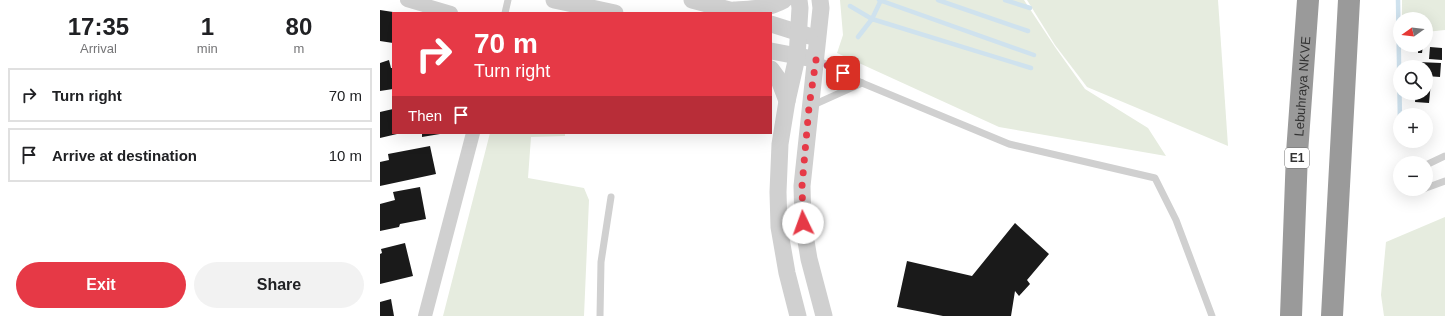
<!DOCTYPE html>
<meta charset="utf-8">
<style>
:root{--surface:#fff;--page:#f2f2f2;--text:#202124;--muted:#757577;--line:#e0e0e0;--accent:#e63946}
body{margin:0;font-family:Helvetica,sans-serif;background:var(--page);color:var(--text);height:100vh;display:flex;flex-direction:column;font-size:15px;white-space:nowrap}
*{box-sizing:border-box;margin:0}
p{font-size:13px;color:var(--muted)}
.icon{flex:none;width:22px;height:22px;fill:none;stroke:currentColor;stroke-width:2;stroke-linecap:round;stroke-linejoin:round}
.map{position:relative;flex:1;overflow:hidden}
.side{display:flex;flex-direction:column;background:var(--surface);width:380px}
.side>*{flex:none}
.hud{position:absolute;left:12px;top:12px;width:380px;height:122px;border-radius:0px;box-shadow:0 4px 16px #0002;background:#e63946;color:#fff;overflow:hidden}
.needle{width:26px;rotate:256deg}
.controls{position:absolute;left:1013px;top:12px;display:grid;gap:8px}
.controls a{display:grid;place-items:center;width:40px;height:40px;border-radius:50%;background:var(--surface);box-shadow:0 4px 16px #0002;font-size:20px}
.pin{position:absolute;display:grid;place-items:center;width:34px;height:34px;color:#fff;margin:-17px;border-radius:8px;box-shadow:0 2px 6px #0006}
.me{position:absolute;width:44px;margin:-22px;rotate:357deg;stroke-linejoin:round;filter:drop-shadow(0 0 3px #0008)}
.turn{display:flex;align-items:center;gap:14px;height:84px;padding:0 16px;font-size:18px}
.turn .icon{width:52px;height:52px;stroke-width:2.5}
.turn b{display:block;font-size:28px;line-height:34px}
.then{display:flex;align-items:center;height:38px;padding:0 16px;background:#0003;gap:8px;font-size:15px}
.eta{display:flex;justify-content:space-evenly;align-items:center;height:68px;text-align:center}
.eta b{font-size:24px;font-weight:600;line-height:28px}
.primary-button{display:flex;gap:8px;margin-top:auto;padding:8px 16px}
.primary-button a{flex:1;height:46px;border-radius:24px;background:var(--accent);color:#fff;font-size:16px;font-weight:600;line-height:46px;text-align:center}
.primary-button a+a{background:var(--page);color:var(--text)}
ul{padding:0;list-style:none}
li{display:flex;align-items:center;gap:12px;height:54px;margin:0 8px 6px;padding:0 8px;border:2px solid var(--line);border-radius:0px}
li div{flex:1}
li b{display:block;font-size:15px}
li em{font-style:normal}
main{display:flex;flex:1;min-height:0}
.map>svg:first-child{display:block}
.green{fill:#e6ecdf}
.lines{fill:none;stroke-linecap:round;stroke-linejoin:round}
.stream{stroke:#cfe2ee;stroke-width:4.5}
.building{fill:#1a1a1a}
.service{stroke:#d0d0d0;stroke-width:7}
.minor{stroke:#d0d0d0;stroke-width:14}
.tertiary{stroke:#d0d0d0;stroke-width:17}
.motorway{stroke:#9a9a9a;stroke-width:22}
.route{stroke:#e63946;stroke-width:7;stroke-dasharray:0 12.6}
.labels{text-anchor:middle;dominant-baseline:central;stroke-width:4;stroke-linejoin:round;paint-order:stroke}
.shield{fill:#fff;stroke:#707070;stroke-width:1}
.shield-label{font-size:12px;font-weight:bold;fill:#333}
.street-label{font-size:13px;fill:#333;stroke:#fff}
</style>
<main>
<section class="side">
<div class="eta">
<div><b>17:35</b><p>Arrival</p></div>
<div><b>1</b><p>min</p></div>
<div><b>80</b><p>m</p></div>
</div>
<ul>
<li><svg class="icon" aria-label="right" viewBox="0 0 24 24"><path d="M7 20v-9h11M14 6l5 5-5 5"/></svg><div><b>Turn right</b></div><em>70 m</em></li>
<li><svg class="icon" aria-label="arrive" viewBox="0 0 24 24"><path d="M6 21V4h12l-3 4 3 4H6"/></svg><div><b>Arrive at destination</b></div><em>10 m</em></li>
</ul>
<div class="primary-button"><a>Exit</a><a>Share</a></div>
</section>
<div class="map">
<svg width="1065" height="316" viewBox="0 0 1065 316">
<rect width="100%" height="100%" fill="#fff"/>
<!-- green -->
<g class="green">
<path d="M460 0H644L675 47 705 89 768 128 786 156 619 127 457 53 463 35Z"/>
<path d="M647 0H838L848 146 707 87 675 45Z"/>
<path d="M1022 0H1065V30L1046 32V19H1022Z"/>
<path d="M110 133H185V136L151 137 148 178 204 188 209 200 204 316H63Z"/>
<path d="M1065 217V316H1004L1001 295 1006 242Z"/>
</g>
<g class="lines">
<!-- stream -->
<g class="stream">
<path d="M499 0 654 55"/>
<path d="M558 0 648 31"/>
<path d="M625 0 650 8"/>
<path d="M1018 0 1020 124"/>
<path d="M470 6 492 19 651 68"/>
<path d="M478 37 492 19 501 0"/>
</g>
</g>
<!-- building -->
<g class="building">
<path d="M0 10 13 12V43L0 41Z"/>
<path d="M1038 45H1043L1042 53H1038Z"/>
<path d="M1050 47 1062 48V60L1049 59Z"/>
<path d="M9 60 11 68H13V89L0 91V63Z"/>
<path d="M1038 62 1061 63 1060 77 1046 76V67H1037Z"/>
<path d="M1046 81 1051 82 1049 103 1035 102 1036 93H1046Z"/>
<path d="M13 109V133L17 134 0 138V112Z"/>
<path d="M42 133H60V134L42 137Z"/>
<path d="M50 146 56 174 0 186V162L9 160 8 154Z"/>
<path d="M40 187 46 219 20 224 19 227 0 231V204L15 200 13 192Z"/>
<path d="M635 223 669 254 647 280 650 284 639 296 635 291 631 316H563L517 307 527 261 592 276Z"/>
<path d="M25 243 33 276 0 284V254L2 253 1 249Z"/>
<path d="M11 299 14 316H0V302Z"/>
</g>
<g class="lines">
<!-- service -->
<g class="service">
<path d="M125 13 128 0"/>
<path d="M436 59 482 83 629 144 775 178 796 220 832 316"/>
<path d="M431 106 482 83"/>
<path d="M1046 165 1065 156"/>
<path d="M1046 188 1065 181"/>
<path d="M220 316 221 262 231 197"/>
</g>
<!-- minor -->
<g class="minor">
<path d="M27 0 71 13"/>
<path d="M45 316 93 133"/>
</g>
<!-- tertiary -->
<g class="tertiary">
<path d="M174 0 235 13"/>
<path d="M312 0 361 13"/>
<path d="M440 0 441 8 422 186 423 223 429 259 444 316"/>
<path d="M354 10C372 9 388 9 404 0"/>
<path d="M391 24 429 36"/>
<path d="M391 51 428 58"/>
<path d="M391 69 399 80 407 101"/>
<path d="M418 316 407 273 399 227 398 192 400 144 407 101 417 57 420 8 419 0"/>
</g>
<!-- motorway -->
<g class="motorway">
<path id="s1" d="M911 316 917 153 928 0"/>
<path d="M952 316 969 0"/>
</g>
</g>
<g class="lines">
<!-- route -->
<path class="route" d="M423 223 422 186 429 107 436 60 463 73"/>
</g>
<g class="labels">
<!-- shield labels -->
<rect class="shield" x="905" y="148" width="24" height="20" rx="3"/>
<g class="shield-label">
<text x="917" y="158">E1</text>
</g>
<!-- street labels -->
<g class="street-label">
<text stroke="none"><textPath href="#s1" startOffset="230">Lebuhraya NKVE</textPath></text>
</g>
</g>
</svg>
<div class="controls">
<a><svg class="needle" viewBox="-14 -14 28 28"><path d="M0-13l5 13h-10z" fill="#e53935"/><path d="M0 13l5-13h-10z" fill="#757577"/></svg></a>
<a><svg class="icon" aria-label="search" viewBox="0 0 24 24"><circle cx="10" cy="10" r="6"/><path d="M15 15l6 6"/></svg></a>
<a>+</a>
<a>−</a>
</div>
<div class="pin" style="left:463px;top:73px;background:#d93025"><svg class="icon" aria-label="arrive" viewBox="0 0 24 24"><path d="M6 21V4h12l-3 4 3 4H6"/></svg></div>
<svg class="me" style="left:423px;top:223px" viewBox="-20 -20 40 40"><circle r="19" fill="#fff"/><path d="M0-13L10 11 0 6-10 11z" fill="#e63946"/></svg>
<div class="hud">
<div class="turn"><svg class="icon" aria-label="right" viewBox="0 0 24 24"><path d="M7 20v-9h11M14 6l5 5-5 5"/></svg><div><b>70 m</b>Turn right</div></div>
<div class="then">Then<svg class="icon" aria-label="arrive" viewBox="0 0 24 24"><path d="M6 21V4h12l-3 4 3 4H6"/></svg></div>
</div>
</div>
</main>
